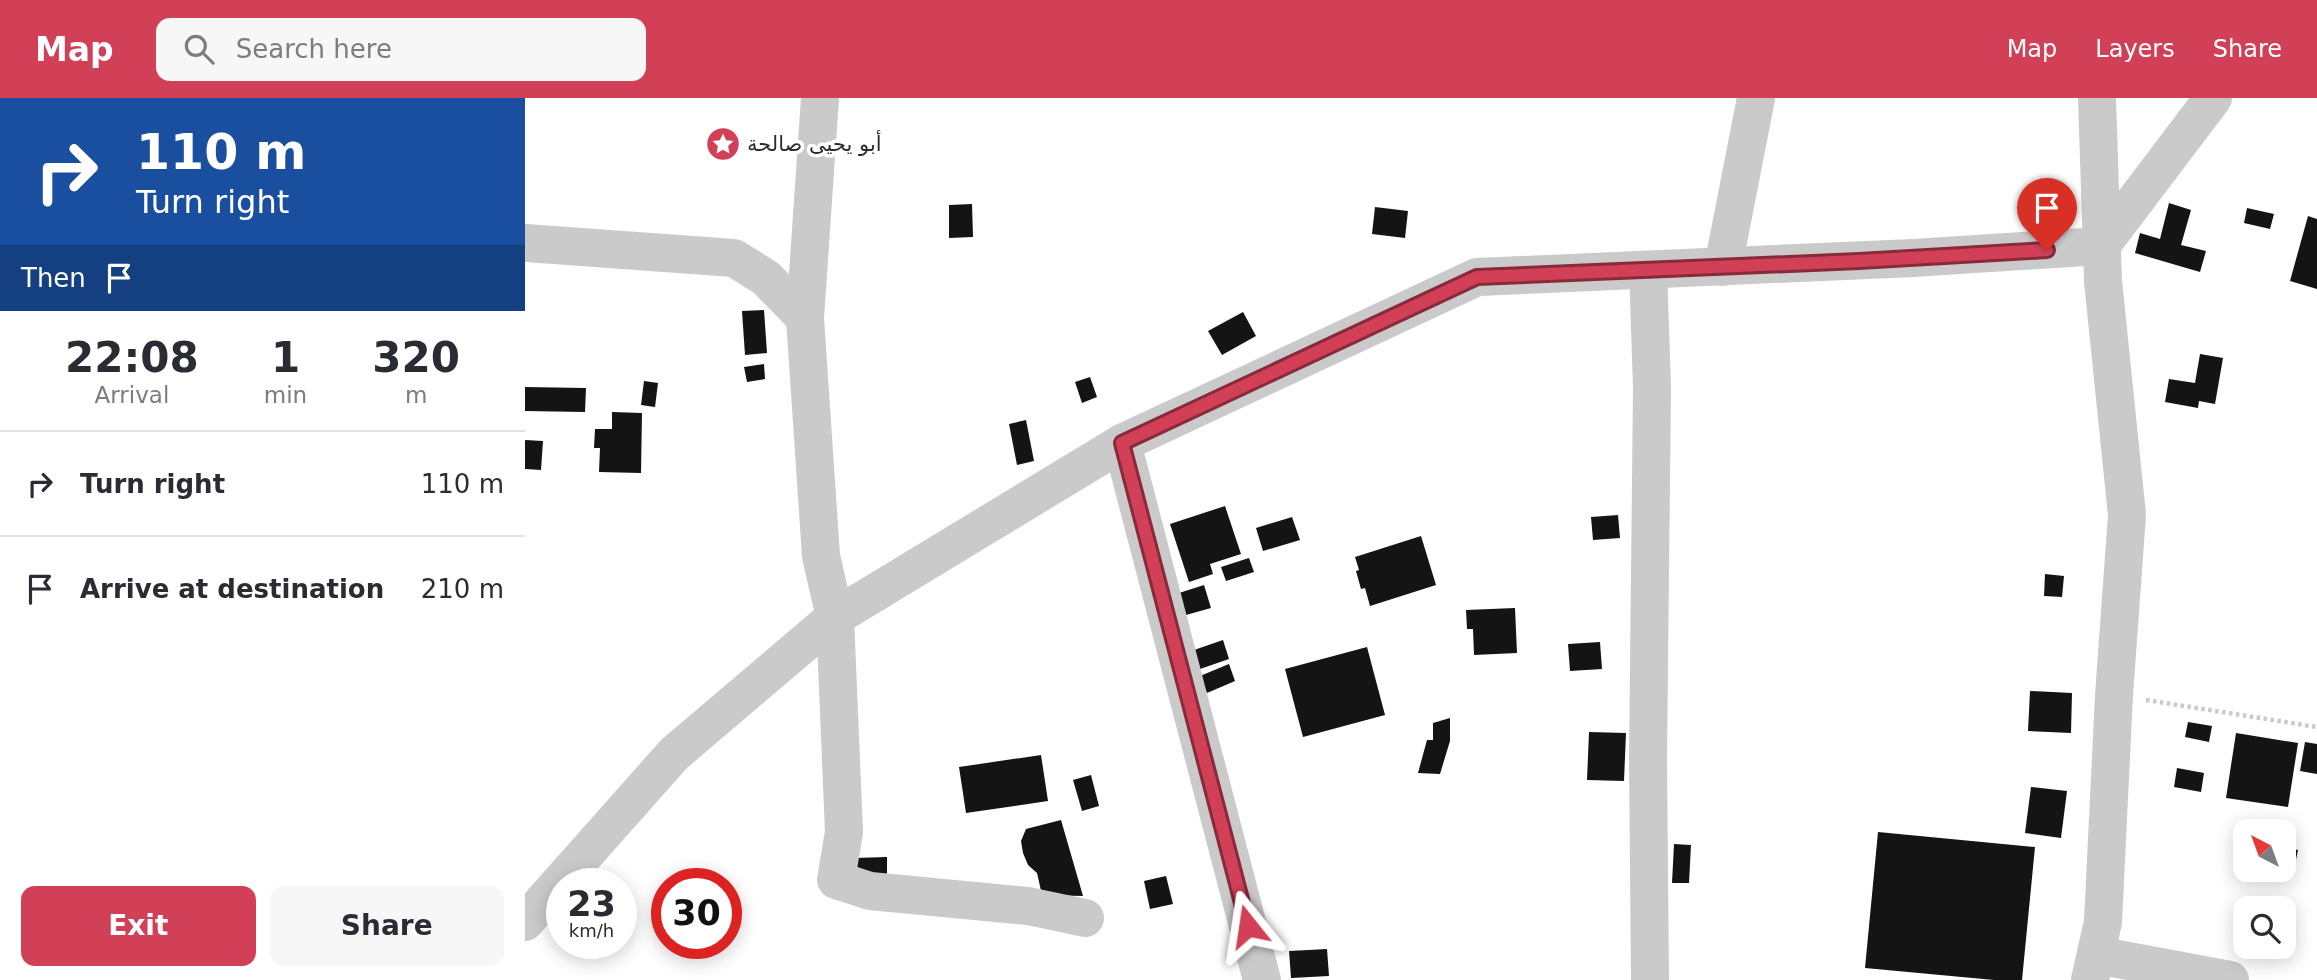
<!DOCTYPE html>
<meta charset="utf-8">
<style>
:root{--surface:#fff;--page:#f7f7f7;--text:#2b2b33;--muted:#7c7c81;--line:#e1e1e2;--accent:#d24058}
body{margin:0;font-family:"DejaVu Sans","Noto Naskh Arabic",sans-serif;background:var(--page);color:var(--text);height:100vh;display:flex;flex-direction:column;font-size:26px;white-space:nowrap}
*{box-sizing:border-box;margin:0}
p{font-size:23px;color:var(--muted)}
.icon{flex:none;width:38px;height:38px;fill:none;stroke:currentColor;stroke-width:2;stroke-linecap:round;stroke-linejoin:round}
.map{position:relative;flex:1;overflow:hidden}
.drawer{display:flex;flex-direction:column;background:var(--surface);width:525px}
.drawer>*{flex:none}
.hud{background:#1a4fa0;color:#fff;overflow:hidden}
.needle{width:46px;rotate:319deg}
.controls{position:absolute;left:1708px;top:721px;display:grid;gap:14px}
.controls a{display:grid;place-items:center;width:63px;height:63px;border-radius:14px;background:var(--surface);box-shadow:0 4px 18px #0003;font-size:35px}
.speed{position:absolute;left:21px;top:770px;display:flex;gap:14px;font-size:35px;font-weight:700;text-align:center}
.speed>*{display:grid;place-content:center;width:91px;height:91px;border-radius:50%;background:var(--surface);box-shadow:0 4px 18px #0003;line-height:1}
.speed small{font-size:18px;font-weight:400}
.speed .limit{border:10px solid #d22;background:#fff;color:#111}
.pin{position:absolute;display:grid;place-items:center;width:60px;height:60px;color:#fff;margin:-72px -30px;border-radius:50% 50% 50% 0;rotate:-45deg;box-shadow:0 0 7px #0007}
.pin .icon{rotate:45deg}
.me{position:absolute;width:77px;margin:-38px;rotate:345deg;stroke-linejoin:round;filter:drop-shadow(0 0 5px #0008)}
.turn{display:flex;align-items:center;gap:24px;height:147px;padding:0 21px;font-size:32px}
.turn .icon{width:91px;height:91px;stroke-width:2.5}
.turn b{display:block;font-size:49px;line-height:60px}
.then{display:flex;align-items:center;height:66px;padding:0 21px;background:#0003;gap:14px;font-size:26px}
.eta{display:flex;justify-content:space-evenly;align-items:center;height:119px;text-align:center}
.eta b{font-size:42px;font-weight:800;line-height:49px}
.button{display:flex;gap:14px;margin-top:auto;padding:14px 21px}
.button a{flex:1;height:80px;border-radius:14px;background:var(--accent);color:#fff;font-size:28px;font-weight:800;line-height:80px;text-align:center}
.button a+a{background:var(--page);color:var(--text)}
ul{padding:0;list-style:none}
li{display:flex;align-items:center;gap:21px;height:105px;padding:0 21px;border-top:2px solid var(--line)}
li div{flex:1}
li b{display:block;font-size:26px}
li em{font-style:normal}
header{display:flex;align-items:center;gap:42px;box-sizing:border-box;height:98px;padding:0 35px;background:var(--accent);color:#fff}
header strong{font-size:33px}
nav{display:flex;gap:38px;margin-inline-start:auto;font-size:24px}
.search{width:490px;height:63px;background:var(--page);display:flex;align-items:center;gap:18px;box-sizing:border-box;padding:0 24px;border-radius:14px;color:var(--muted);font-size:26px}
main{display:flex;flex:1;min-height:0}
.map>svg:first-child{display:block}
.building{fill:#141414}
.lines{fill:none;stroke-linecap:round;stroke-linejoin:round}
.path{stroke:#cacaca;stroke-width:4.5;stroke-dasharray:3.5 3.5;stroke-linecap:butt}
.minor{stroke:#cacaca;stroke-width:38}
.route-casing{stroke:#882a39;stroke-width:18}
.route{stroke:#d24058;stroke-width:12}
.labels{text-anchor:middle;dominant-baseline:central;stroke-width:7;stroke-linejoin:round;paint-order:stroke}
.poi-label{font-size:21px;fill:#2d2d2d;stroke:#fff;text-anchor:start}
</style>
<header>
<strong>Map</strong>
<div class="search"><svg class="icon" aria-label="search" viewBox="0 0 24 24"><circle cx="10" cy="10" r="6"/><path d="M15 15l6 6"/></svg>Search here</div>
<nav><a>Map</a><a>Layers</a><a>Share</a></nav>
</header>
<main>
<section class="drawer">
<div class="hud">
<div class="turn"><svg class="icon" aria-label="right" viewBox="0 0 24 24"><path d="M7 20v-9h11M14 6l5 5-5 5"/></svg><div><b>110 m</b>Turn right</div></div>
<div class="then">Then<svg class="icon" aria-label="arrive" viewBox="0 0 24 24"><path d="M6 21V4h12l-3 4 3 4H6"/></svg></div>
</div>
<div class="eta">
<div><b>22:08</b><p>Arrival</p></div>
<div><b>1</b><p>min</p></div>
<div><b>320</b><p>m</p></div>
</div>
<ul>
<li><svg class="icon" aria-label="right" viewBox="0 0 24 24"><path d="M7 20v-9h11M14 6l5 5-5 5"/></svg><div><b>Turn right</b></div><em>110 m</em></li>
<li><svg class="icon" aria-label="arrive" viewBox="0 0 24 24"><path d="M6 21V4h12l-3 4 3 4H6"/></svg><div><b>Arrive at destination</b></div><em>210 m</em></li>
</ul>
<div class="button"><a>Exit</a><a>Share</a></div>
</section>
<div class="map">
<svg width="1792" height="882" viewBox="0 0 1792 882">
<rect width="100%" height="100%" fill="#fff"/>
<!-- building -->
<g class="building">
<path d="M1644 105 1666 112 1656 147 1681 153 1675 174 1610 155 1615 135 1635 141Z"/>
<path d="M447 106 448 139 424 140V107Z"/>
<path d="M850 109 883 113 880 140 847 136Z"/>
<path d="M1722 110 1749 116 1745 131 1719 125Z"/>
<path d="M1783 118 1792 121V191L1765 183Z"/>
<path d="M239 212 242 255 220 257 217 213Z"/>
<path d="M718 214 731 238 697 257 683 233Z"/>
<path d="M1675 256 1698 260 1690 306 1674 303 1673 310 1640 304 1644 281 1670 285Z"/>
<path d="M239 266 240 281 222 284 219 269Z"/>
<path d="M565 279 572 299 557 305 550 284Z"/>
<path d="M119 283 133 285 130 309 116 307Z"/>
<path d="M0 289 61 290 60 314 0 313Z"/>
<path d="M87 314 117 315 116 375 74 374 75 350H69L70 331H87Z"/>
<path d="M501 322 509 363 492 367 484 326Z"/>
<path d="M0 342 18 343 16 372 0 371Z"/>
<path d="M700 408 716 456 685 466 688 476 664 484 645 426Z"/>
<path d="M1093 417 1095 440 1068 442 1066 419Z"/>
<path d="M767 419 775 442 738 453 731 430Z"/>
<path d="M896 438 911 487 845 508 840 490 836 491 831 473 834 472 830 459Z"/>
<path d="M724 460 729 474 701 483 696 469Z"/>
<path d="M1520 476 1539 478 1537 499 1519 498Z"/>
<path d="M679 487 686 510 661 517 654 495Z"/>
<path d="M990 510 992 555 949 557 948 531H942L941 512Z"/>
<path d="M698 542 704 561 675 571 669 552Z"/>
<path d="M1075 544 1077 571 1045 573 1043 546Z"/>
<path d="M842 549 860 617 778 639 760 571Z"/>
<path d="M704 566 710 583 682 595 675 578Z"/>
<path d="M1505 593 1547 595 1546 635 1503 633Z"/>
<path d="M925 620V643L915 676 893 675 902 642H908V625Z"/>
<path d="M1663 624 1687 628 1684 644 1660 639Z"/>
<path d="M1064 634 1101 635 1099 683 1062 682Z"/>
<path d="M1711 635 1773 645 1763 709 1701 700Z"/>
<path d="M1780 644 1792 646V676L1775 673Z"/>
<path d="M516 657 523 703 441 715 434 669Z"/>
<path d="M1652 670 1679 675 1676 694 1649 689Z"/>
<path d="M566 677 574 708 557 713 548 682Z"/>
<path d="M1506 689 1542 693 1536 740 1500 735Z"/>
<path d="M536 722 558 798 517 797 512 775 503 767 498 755 496 743 501 731Z"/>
<path d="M1353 734 1510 749 1497 882H1469L1340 870Z"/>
<path d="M1717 738 1720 739V765L1713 763Z"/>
<path d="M1149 746 1166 747 1164 785H1147Z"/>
<path d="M1759 749 1773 752 1769 771 1759 770Z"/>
<path d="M362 759V781L329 768V760Z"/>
<path d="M641 778 648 806 625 811 619 783Z"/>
<path d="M802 851 804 878 766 880 764 853Z"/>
</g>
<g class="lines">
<!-- path -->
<path class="path" d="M1621 602 1792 629"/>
<!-- minor -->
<g class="minor">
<path d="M295 0 280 220 296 458 310 519 319 734 311 782 345 793 503 808 560 820"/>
<path d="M0 145 209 160 241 180 280 220"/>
<path d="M1198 169 1231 0"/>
<path d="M1123 172 1127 289 1123 661 1125 882"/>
<path d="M597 345 737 882"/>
<path d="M0 824 149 656 310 519 597 345 952 179 1388 160 1576 148 1688 0"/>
<path d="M1571 857 1705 882"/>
<path d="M1565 882 1578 824 1589 597 1602 417 1578 183 1572 0"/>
</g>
</g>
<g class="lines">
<!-- route casing -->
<g class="route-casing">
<path id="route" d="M723 828 597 345 952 179 1334 163 1522 152"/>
</g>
<!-- route -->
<use href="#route" class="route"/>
</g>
<!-- icons -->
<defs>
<g id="sight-disc" transform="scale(1.75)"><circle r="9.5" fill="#d24058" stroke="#fff"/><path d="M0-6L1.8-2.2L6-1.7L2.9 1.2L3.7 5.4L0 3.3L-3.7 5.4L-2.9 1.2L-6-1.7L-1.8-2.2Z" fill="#fff"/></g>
</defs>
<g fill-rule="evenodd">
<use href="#sight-disc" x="198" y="46"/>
</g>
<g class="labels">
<!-- poi labels -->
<g class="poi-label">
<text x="222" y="46">أبو يحيى صالحة</text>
</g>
</g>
</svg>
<div class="controls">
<a><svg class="needle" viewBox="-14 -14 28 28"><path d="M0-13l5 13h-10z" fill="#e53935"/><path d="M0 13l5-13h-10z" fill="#7c7c81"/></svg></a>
<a><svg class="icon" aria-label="search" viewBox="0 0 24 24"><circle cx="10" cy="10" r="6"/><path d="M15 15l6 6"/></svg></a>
</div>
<div class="speed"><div>23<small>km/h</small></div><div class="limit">30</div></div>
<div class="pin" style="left:1522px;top:152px;background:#d93025"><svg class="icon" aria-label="arrive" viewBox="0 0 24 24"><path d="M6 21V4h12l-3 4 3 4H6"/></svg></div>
<svg class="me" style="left:723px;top:828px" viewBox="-20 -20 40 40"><path d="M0-17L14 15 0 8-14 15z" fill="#d24058" stroke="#fff" stroke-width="4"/></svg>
</div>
</main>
